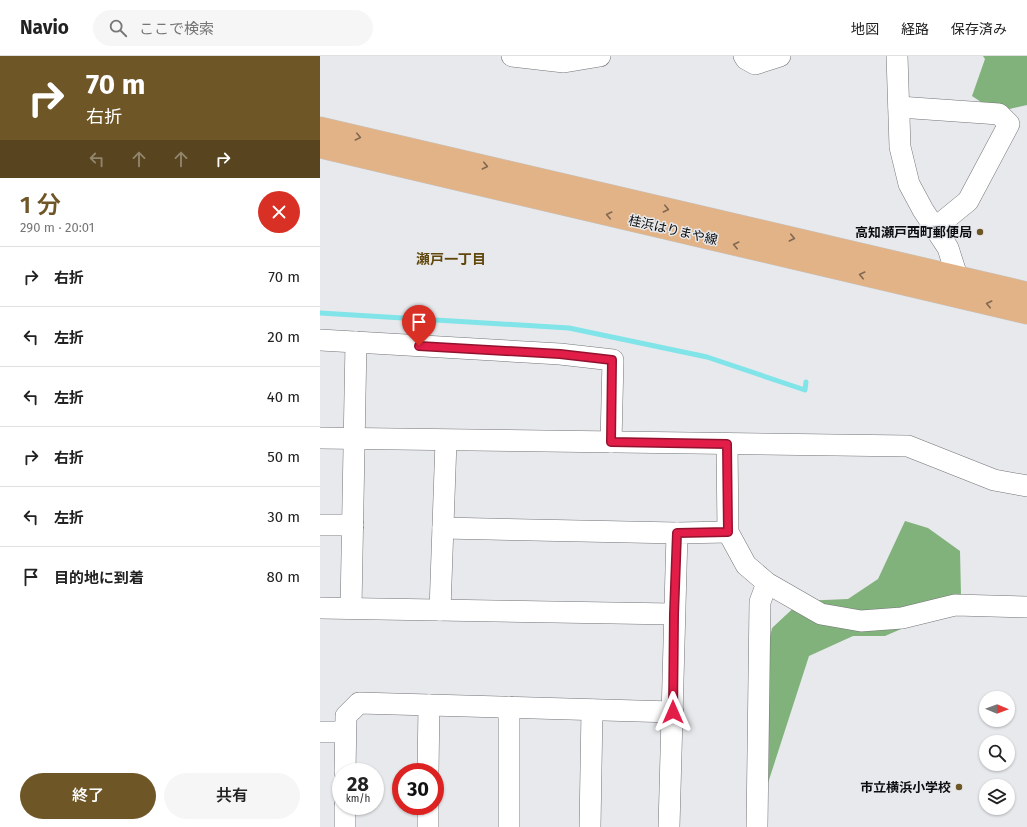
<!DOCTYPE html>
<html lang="ja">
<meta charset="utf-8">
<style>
:root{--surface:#fff;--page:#f6f6f6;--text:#222;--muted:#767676;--line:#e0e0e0;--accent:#6e5627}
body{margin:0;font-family:"Fira Sans","Noto Sans JP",sans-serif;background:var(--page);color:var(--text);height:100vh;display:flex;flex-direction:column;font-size:15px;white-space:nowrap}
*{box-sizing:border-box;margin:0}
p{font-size:13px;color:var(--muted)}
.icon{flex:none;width:22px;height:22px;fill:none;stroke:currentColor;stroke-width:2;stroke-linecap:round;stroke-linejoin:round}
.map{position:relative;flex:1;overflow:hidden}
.drawer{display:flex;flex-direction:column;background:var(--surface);width:320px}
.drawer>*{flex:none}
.banner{background:#6e5627;color:#fff;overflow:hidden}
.needle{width:26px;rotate:91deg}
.fabs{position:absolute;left:659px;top:635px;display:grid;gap:8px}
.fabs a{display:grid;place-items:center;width:36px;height:36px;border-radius:50%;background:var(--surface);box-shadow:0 1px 3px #0004;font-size:20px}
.speed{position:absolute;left:12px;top:707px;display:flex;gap:8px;font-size:20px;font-weight:700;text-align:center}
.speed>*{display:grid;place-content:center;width:52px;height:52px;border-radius:50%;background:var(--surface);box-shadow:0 1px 3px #0004;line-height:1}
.speed small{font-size:10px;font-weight:400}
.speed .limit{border:6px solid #d22;background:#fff;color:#111}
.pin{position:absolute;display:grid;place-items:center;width:34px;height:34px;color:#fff;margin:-41px -17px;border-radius:50% 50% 50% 0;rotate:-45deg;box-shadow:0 0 4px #0007}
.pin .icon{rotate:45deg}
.me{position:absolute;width:44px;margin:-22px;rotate:0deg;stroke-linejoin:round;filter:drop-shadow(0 0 3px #0008)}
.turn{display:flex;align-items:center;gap:14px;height:84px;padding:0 20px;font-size:18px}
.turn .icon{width:52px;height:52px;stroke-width:2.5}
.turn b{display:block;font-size:28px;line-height:34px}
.lanes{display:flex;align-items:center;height:38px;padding:0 20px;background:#0003;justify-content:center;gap:20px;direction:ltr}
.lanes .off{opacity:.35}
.round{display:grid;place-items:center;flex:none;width:42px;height:42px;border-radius:21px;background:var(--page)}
.overview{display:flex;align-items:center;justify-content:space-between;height:68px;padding:0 20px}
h1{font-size:24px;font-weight:600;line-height:30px;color:var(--accent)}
.button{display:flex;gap:8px;margin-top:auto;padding:8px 20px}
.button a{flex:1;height:46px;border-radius:24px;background:var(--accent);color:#fff;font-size:16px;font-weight:600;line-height:46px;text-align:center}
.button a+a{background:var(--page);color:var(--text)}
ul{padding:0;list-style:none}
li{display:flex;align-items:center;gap:12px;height:60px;padding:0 20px;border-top:1px solid var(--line)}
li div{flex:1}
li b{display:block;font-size:15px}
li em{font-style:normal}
header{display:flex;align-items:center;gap:24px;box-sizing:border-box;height:56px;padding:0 20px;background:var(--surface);border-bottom:1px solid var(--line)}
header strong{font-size:19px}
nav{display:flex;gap:22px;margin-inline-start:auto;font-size:14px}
.search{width:280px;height:36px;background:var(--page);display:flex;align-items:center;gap:10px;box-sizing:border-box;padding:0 14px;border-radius:22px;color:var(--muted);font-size:15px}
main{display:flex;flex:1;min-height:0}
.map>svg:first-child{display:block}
.forest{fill:#81b27b}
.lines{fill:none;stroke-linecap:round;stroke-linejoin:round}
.stream{stroke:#81e4e9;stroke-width:5}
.minor-casing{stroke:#737477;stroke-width:22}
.major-casing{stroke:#c5c5c5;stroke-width:23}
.minor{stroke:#fff;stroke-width:21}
.major{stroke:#e2b387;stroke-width:22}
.oneway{stroke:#826851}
.route-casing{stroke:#92132f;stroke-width:10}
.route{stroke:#e11d48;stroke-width:7}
.poi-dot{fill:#6e5627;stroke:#e7e9ec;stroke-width:1.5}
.labels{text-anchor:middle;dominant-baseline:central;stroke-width:3;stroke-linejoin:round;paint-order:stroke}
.street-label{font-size:13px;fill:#0c0d0e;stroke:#e7e9ec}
.poi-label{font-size:13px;font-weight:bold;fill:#0c0d0e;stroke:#e7e9ec;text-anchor:end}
.neighbourhood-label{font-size:14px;font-weight:bold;fill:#61470b;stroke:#e7e9ec}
</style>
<header>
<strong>Navio</strong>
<div class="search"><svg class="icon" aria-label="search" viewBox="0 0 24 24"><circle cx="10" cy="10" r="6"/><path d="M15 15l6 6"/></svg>ここで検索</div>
<nav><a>地図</a><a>経路</a><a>保存済み</a></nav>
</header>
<main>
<section class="drawer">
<div class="banner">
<div class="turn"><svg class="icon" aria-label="right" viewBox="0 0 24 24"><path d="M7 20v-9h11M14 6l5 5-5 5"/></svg><div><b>70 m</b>右折</div></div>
<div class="lanes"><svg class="icon off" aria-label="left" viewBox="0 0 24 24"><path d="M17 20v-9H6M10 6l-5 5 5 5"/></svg><svg class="icon off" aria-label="ahead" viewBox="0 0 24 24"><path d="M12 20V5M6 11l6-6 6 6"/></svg><svg class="icon off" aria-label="ahead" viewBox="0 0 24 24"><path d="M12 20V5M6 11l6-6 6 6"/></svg><svg class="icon" aria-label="right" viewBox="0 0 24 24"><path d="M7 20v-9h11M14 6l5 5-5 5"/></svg></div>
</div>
<div class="overview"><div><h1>1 分</h1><p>290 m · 20:01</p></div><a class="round" style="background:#d93025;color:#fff"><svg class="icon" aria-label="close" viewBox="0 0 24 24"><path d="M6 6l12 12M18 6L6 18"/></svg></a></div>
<ul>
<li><svg class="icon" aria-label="right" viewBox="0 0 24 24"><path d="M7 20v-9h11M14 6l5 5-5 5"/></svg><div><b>右折</b></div><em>70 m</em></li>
<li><svg class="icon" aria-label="left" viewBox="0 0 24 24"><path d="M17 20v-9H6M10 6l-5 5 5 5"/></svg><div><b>左折</b></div><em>20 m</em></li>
<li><svg class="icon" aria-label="left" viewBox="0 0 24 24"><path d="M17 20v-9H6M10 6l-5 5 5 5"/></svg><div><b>左折</b></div><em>40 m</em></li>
<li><svg class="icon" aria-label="right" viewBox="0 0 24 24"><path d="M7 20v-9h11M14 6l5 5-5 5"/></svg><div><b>右折</b></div><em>50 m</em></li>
<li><svg class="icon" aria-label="left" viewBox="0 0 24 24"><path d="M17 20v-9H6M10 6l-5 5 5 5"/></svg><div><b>左折</b></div><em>30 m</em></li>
<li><svg class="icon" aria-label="arrive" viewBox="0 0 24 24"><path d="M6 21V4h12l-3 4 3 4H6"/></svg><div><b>目的地に到着</b></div><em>80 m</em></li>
</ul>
<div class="button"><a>終了</a><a>共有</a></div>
</section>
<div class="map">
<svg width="707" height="771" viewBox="0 0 707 771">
<rect width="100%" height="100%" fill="#e7e9ec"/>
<!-- forest -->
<g class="forest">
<path d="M663 0H707V49L676 56 652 40 665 3Z"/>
<path d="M585 465 608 472 640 495 641 539 614 549 604 563 565 580H533L489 600 448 727 443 612 452 572 481 545 528 543 558 523Z"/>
</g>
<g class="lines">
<!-- stream -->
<path class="stream" d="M0 257 249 272 387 301 485 334 486 326"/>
<!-- minor casing -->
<g class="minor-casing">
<g id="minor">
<path d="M192 0 244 6 280 0"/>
<path d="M424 0 426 3 435 8 460 0"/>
<path d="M577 0 580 91 589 128 603 154 628 192 642 236"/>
<path d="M579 51 679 58 689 68 648 145 615 172"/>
<path d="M0 284 240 298 293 304 291 386"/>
<path d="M0 382 588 390 674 424 707 430"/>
<path d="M407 388 408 476 426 509 447 527 501 558 541 565 582 562 635 549 707 551"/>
<path d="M0 469H33"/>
<path d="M123 472 357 477"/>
<path d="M0 552 353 558"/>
<path d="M31 552 36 286"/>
<path d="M120 554 126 385"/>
<path d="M0 676H25"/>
<path d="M25 716 26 660 39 647 353 656"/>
<path d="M108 716 109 649"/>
<path d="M25 750V771"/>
<path d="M108 771V750"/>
<path d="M189 771V651"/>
<path d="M270 771 272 654"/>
<path d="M349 771 357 477 408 476"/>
<path d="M437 771 440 546 447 527"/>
</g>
</g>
<!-- major casing -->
<g class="major-casing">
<g id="major">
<path d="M0 72 707 237"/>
<path d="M0 91 707 257"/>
</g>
</g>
<!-- minor -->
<use href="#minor" class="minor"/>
<!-- major -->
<use href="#major" class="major"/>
</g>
<!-- one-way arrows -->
<defs><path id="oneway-chevron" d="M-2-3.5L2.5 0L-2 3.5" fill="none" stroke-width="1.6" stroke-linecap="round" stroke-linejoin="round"/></defs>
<g class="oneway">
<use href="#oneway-chevron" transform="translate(38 81) rotate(13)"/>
<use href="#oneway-chevron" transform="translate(165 110) rotate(13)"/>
<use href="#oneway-chevron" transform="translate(346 153) rotate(13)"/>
<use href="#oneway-chevron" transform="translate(289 159) rotate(-167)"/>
<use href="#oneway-chevron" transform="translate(472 182) rotate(13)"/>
<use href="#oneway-chevron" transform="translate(416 189) rotate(-167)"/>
<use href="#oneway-chevron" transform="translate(542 219) rotate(-167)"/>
<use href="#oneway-chevron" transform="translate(669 248) rotate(-167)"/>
</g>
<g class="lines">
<!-- route casing -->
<g class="route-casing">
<path id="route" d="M99 290 240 298 292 304 291 386 407 388 408 476 357 477 354 558 353 656"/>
</g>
<!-- route -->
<use href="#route" class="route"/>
</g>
<!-- markers -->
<g class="poi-dot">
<circle cx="660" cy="176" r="4"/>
<circle cx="639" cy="731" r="4"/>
</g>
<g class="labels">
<!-- street labels -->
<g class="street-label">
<text transform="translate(353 174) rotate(13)">桂浜はりまや線</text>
</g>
<!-- poi labels -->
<g class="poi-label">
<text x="652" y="176">高知瀬戸西町郵便局</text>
<text x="631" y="731">市立横浜小学校</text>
</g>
<!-- neighbourhood labels -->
<g class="neighbourhood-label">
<text x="131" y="203">瀬戸一丁目</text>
</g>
</g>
</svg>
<div class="fabs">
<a><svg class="needle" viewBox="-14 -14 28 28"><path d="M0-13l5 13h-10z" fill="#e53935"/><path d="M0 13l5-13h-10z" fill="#767676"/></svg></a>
<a><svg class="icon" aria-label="search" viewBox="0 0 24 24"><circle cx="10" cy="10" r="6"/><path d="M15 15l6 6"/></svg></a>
<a><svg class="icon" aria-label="layers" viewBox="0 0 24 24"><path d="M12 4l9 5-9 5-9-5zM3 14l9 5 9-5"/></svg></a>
</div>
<div class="speed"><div>28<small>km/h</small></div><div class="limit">30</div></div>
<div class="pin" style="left:99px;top:290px;background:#d93025"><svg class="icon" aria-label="arrive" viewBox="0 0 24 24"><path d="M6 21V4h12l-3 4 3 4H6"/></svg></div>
<svg class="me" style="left:353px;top:656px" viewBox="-20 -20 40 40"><path d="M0-17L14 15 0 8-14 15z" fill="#e11d48" stroke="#fff" stroke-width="4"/></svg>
</div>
</main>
